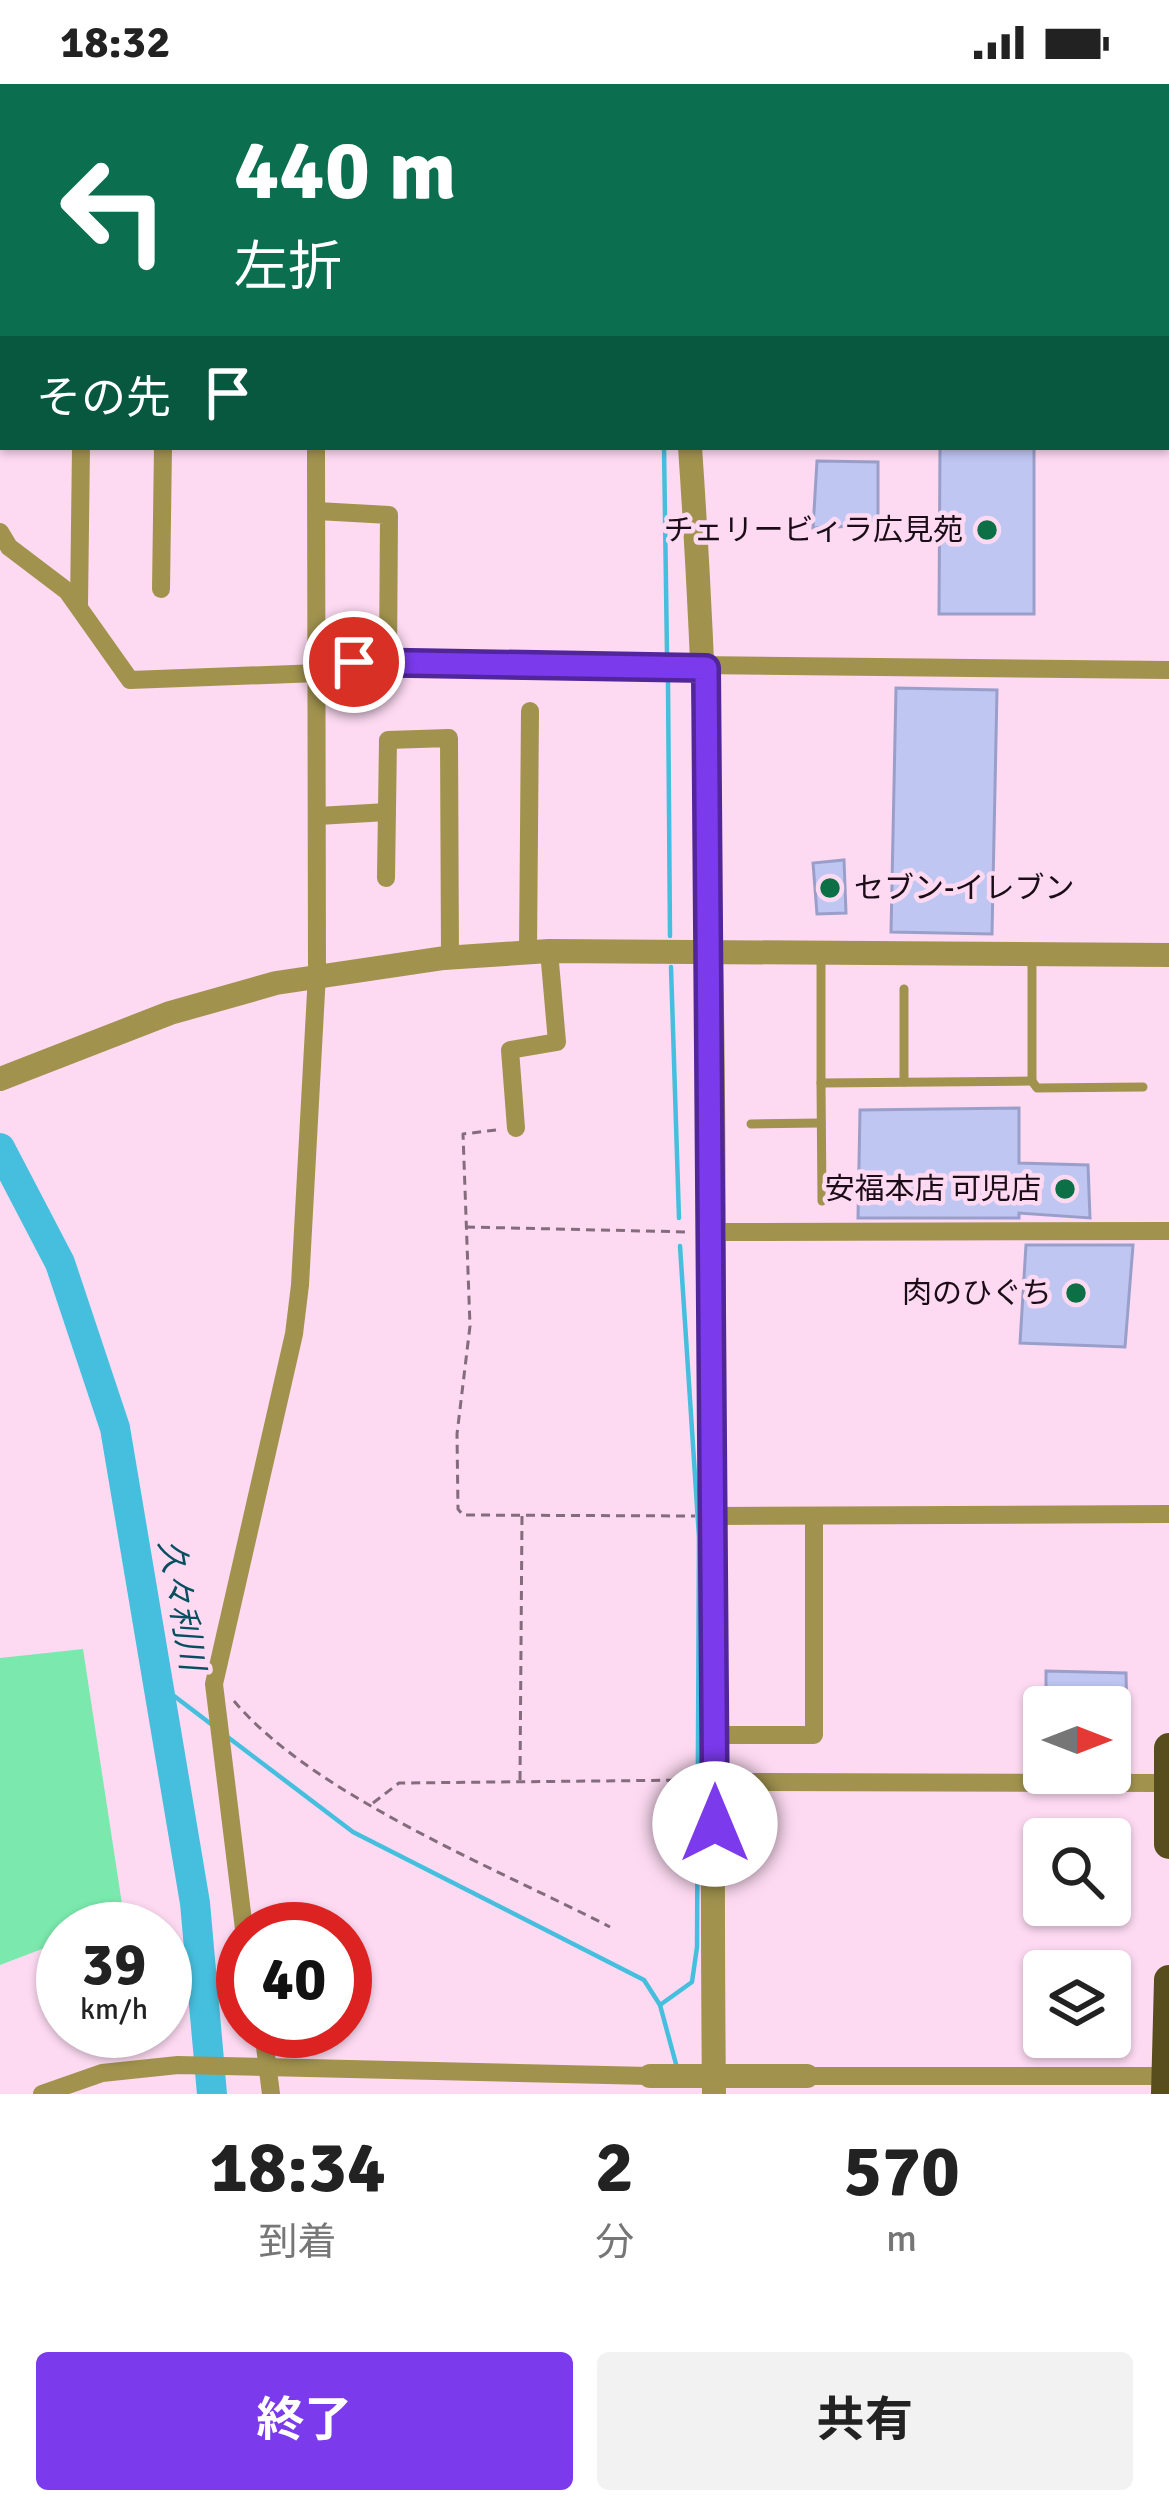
<!DOCTYPE html>
<html lang="ja">
<meta charset="utf-8">
<style>
:root{--surface:#fff;--page:#f2f2f2;--text:#222;--muted:#767676;--accent:#7c3aed}
body{margin:0;font-family:Signika,"Noto Sans JP",sans-serif;background:var(--page);color:var(--text);height:100vh;display:flex;flex-direction:column;font-size:45px;white-space:nowrap}
*{box-sizing:border-box;margin:0}
p{font-size:39px;color:var(--muted)}
.icon{flex:none;width:66px;height:66px;fill:none;stroke:currentColor;stroke-width:2;stroke-linecap:round;stroke-linejoin:round}
.map{position:relative;height:2010px;overflow:hidden}
.drawer{display:flex;flex-direction:column;background:var(--surface);flex:1}
.drawer>*{flex:none}
.hud{position:absolute;left:0px;top:0px;width:1170px;height:366px;box-shadow:0 3px 9px #0004;background:#0b6e4f;color:#fff;overflow:hidden}
.needle{width:78px;rotate:90deg}
.fabs{position:absolute;left:1023px;top:1602px;display:grid;gap:24px}
.fabs a{display:grid;place-items:center;width:108px;height:108px;border-radius:12px;background:var(--surface);box-shadow:0 3px 9px #0004;font-size:60px}
.speed{position:absolute;left:36px;top:1818px;display:flex;gap:24px;font-size:60px;font-weight:700;text-align:center}
.speed>*{display:grid;place-content:center;width:156px;height:156px;border-radius:50%;background:var(--surface);box-shadow:0 3px 9px #0004;line-height:1}
.speed small{font-size:30px;font-weight:400}
.speed .limit{border:18px solid #d22;background:#fff;color:#111}
.pin{position:absolute;display:grid;place-items:center;width:102px;height:102px;color:#fff;margin:-51px;border:6px solid #fff;border-radius:50%;box-shadow:0 3px 12px #0007}
.me{position:absolute;width:132px;margin:-66px;rotate:0deg;stroke-linejoin:round;filter:drop-shadow(0 0 9px #0008)}
.turn{display:flex;align-items:center;gap:42px;height:252px;padding:0 36px;font-size:54px}
.turn .icon{width:156px;height:156px;stroke-width:2.5}
.turn b{display:block;font-size:84px;line-height:102px}
.then{display:flex;align-items:center;height:114px;padding:0 36px;background:#0003;gap:24px;font-size:45px}
.eta{display:flex;justify-content:space-evenly;align-items:center;height:204px;text-align:center}
.eta b{font-size:72px;font-weight:700;line-height:84px}
.primary-button{display:flex;gap:24px;margin-top:auto;padding:24px 36px}
.primary-button a{flex:1;height:138px;border-radius:12px;background:var(--accent);color:#fff;font-size:48px;font-weight:700;line-height:138px;text-align:center}
.primary-button a+a{background:var(--page);color:var(--text)}
.status{display:flex;justify-content:space-between;align-items:center;height:84px;padding:0 60px;background:var(--surface);direction:ltr}
.status svg{height:33px;fill:currentColor}
.map>svg:first-child{display:block}
.green{fill:#7be9ad}
.lines{fill:none;stroke-linecap:round;stroke-linejoin:round}
.stream{stroke:#46bfde;stroke-width:4.5}
.river{stroke:#46bfde;stroke-width:30}
.building{fill:#bfc6f2;stroke:#999fc9;stroke-width:3}
.path{stroke:#836c7c;stroke-width:3;stroke-dasharray:9 6;stroke-linecap:butt}
.service{stroke:#a1934e;stroke-width:9}
.minor{stroke:#a1934e;stroke-width:18}
.tertiary{stroke:#a1934e;stroke-width:24}
.primary{stroke:#584e1d;stroke-width:30}
.route-casing{stroke:#51269a;stroke-width:30}
.route{stroke:#7c3aed;stroke-width:21}
.poi-dot{fill:#0d6f45;stroke:#fddaf2;stroke-width:4.5}
.labels{text-anchor:middle;dominant-baseline:central;stroke-width:9;stroke-linejoin:round;paint-order:stroke}
.poi-label{font-size:30px;fill:#1b0d17;stroke:#fddaf2;text-anchor:end}
.water-label{font-size:33px;font-style:italic;fill:#064f5f;stroke:#fddaf2}
</style>
<div class="status"><b>18:32</b><svg viewBox="0 0 49 12"><path d="M0 12V9h3v3zM5 12V6h3v6zM10 12V3h3v9zM15 12V0h3v12zM26 1h20v11H26zM47 4h2v5h-2z"/></svg></div>
<div class="map">
<svg width="1169" height="2010" viewBox="0 0 1169 2010">
<rect width="100%" height="100%" fill="#fddaf2"/>
<!-- green -->
<path class="green" d="M83 1565 124 1833 93 1845H63V1857L0 1881V1574Z"/>
<g class="lines">
<!-- stream -->
<g class="stream">
<path d="M622 0 623 3"/>
<path d="M664 363 667 570"/>
<path d="M668 598 670 852"/>
<path d="M671 883 679 1134"/>
<path d="M157 1599 211 1640"/>
<path d="M225 1651 353 1748 644 1896 660 1921"/>
<path d="M676 1980 660 1921 692 1898 697 1863 699 1453 680 1162"/>
</g>
<!-- river -->
<path class="river" d="M0 1064 60 1179 115 1344 195 1819 212 2010"/>
</g>
<!-- building -->
<g class="building">
<path d="M940 363H1034V530H939Z"/>
<path d="M817 377 878 378V441L813 444Z"/>
<path d="M896 604 997 606 992 850 891 848Z"/>
<path d="M844 776 846 829 817 830 813 779Z"/>
<path d="M1019 1024V1079L1088 1081 1090 1134 1019 1129V1134H858L860 1026Z"/>
<path d="M1026 1161H1133L1125 1263 1020 1259Z"/>
<path d="M1046 1587 1126 1589 1128 1685H1110V1623H1046Z"/>
</g>
<g class="lines">
<!-- path -->
<g class="path">
<path d="M496 1046 463 1050 470 1242 457 1350 458 1425 463 1431 695 1432"/>
<path d="M466 1143 690 1148"/>
<path d="M234 1617C313 1711 498 1785 610 1843"/>
<path d="M520 1696 522 1431"/>
<path d="M373 1719 399 1699 692 1696"/>
</g>
<!-- service -->
<g class="service">
<path d="M1032 871V997L1037 1004 1143 1003"/>
<path d="M821 874V999L1032 997"/>
<path d="M904 905V998"/>
<path d="M821 999 822 1117"/>
<path d="M751 1040 821 1039"/>
</g>
<!-- minor -->
<g class="minor">
<path d="M316 0V3"/>
<path d="M737 0 738 3"/>
<path d="M226 3V0"/>
<path d="M1126 3 1127 0"/>
<path d="M0 30H3"/>
<path d="M0 299H3"/>
<path d="M1167 324H1169"/>
<path d="M317 427 389 431 388 578"/>
<path d="M0 448 9 463 67 507 130 596 319 589"/>
<path d="M161 505 163 363"/>
<path d="M79 521 81 363"/>
<path d="M319 577 1169 586"/>
<path d="M318 732 387 728"/>
<path d="M386 794 388 656 449 654 450 873"/>
<path d="M528 868 530 627"/>
<path d="M516 1044 510 966 557 958 549 867"/>
<path d="M712 1148 1169 1147"/>
<path d="M715 1432 1169 1430"/>
<path d="M715 1651H814V1432"/>
<path d="M715 1698 1169 1699"/>
<path d="M244 1845 214 1600 294 1250 300 1201 317 890 316 363"/>
<path d="M263 1947 271 2010"/>
<path d="M807 1992H1166"/>
<path d="M42 2010 102 1989 178 1981 650 1992"/>
</g>
<!-- tertiary -->
<g class="tertiary">
<path d="M686 3V0"/>
<path d="M690 363C728 911 708 1461 714 2010"/>
<path d="M0 995 170 929 276 899 444 874 549 867 1169 871"/>
<path d="M650 1992H807"/>
</g>
<!-- primary -->
<g class="primary">
<path d="M1169 1664V1760"/>
<path d="M1166 2010 1169 1896"/>
</g>
</g>
<g class="lines">
<!-- route casing -->
<g class="route-casing">
<path id="route" d="M354 578 706 584 715 1740"/>
</g>
<!-- route -->
<use href="#route" class="route"/>
</g>
<!-- markers -->
<g class="poi-dot">
<circle cx="987" cy="446" r="12"/>
<circle cx="830" cy="804" r="12"/>
<circle cx="1065" cy="1105" r="12"/>
<circle cx="1076" cy="1209" r="12"/>
</g>
<g class="labels">
<!-- poi labels -->
<g class="poi-label">
<text x="963" y="446">チェリービィラ広見苑</text>
<text x="854" y="804" text-anchor="start">セブン-イレブン</text>
<text x="1041" y="1105">安福本店 可児店</text>
<text x="1052" y="1209">肉のひぐち</text>
</g>
<!-- water labels -->
<g class="water-label">
<text transform="translate(181 1521) rotate(80)">久々利川</text>
</g>
</g>
</svg>
<div class="fabs">
<a><svg class="needle" viewBox="-14 -14 28 28"><path d="M0-13l5 13h-10z" fill="#e53935"/><path d="M0 13l5-13h-10z" fill="#767676"/></svg></a>
<a><svg class="icon" aria-label="search" viewBox="0 0 24 24"><circle cx="10" cy="10" r="6"/><path d="M15 15l6 6"/></svg></a>
<a><svg class="icon" aria-label="layers" viewBox="0 0 24 24"><path d="M12 4l9 5-9 5-9-5zM3 14l9 5 9-5"/></svg></a>
</div>
<div class="speed"><div>39<small>km/h</small></div><div class="limit">40</div></div>
<div class="pin" style="left:354px;top:578px;background:#d93025"><svg class="icon" aria-label="arrive" viewBox="0 0 24 24"><path d="M6 21V4h12l-3 4 3 4H6"/></svg></div>
<svg class="me" style="left:715px;top:1740px" viewBox="-20 -20 40 40"><circle r="19" fill="#fff"/><path d="M0-13L10 11 0 6-10 11z" fill="#7c3aed"/></svg>
<div class="hud">
<div class="turn"><svg class="icon" aria-label="left" viewBox="0 0 24 24"><path d="M17 20v-9H6M10 6l-5 5 5 5"/></svg><div><b>440 m</b>左折</div></div>
<div class="then">その先<svg class="icon" aria-label="arrive" viewBox="0 0 24 24"><path d="M6 21V4h12l-3 4 3 4H6"/></svg></div>
</div>
</div>
<section class="drawer">
<div class="eta">
<div><b>18:34</b><p>到着</p></div>
<div><b>2</b><p>分</p></div>
<div><b>570</b><p>m</p></div>
</div>
<div class="primary-button"><a>終了</a><a>共有</a></div>
</section>
